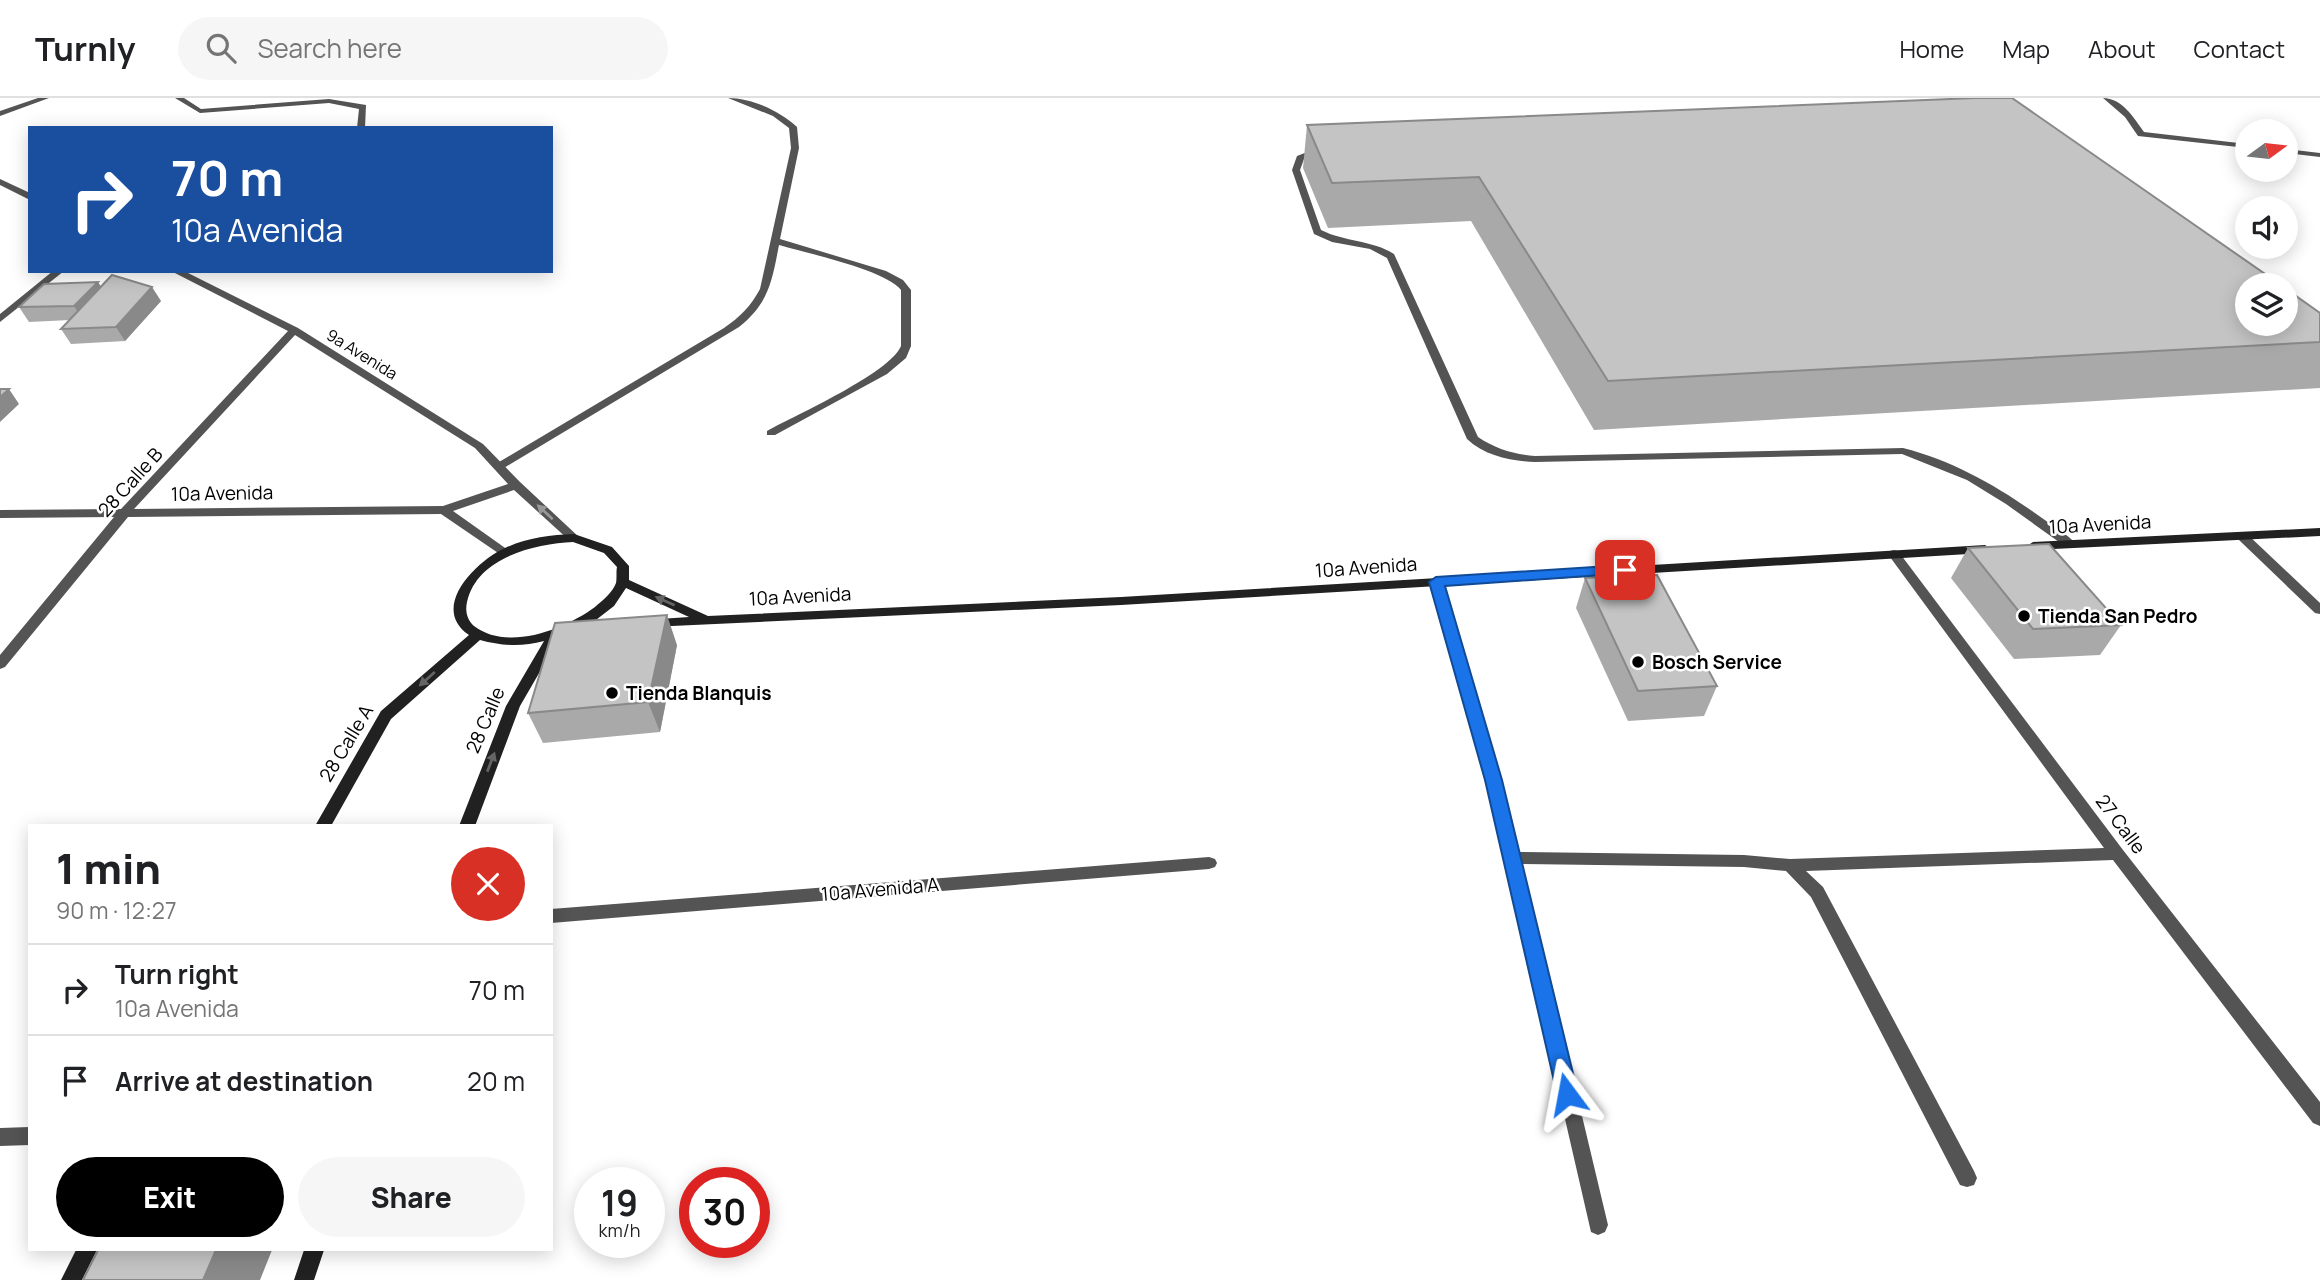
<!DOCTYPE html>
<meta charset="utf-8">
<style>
:root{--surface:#fff;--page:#f6f6f6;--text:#202124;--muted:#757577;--line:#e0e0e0;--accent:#000}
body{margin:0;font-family:Manrope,sans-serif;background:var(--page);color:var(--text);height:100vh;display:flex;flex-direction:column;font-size:26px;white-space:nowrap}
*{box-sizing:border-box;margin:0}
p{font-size:23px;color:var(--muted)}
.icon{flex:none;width:38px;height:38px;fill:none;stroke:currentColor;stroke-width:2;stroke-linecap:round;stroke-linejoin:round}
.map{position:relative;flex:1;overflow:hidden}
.details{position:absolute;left:28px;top:726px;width:525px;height:427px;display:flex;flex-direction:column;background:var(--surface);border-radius:0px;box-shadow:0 4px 18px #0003}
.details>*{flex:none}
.banner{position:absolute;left:28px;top:28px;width:525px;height:147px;border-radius:0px;box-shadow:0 4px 18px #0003;background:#1a4fa0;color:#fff;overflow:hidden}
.needle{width:46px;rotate:75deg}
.controls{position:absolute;left:2235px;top:21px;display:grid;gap:14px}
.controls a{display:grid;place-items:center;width:63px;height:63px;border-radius:50%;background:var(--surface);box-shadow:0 4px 18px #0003;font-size:35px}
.speed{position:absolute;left:574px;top:1069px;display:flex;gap:14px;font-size:35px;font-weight:700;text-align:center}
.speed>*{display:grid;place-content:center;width:91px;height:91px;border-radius:50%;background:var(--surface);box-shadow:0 4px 18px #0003;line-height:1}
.speed small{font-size:18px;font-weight:400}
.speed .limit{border:10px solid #d22;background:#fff;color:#111}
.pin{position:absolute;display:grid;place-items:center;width:60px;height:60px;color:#fff;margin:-30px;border-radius:14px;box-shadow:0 4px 10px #0006}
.me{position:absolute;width:77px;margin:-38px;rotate:347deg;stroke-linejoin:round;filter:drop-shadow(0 0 5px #0008)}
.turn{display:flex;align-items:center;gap:24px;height:147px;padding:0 28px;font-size:32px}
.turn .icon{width:91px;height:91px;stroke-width:2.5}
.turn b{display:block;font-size:49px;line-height:60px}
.round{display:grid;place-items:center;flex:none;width:74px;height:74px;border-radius:37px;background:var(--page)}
.summary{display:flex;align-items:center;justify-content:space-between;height:119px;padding:0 28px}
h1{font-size:42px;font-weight:800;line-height:52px}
.cta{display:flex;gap:14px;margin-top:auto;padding:14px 28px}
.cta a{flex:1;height:80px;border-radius:42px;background:var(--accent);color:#fff;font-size:28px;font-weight:800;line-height:80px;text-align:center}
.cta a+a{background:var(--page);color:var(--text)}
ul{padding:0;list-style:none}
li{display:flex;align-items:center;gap:21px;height:91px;padding:0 28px;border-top:2px solid var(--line)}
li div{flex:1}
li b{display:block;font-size:26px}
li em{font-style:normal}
header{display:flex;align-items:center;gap:42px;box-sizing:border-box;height:98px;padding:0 35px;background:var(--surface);border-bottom:2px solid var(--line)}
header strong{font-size:33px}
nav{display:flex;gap:38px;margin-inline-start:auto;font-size:24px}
.search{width:490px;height:63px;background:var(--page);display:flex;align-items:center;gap:18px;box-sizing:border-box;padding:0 24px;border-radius:38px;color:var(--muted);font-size:26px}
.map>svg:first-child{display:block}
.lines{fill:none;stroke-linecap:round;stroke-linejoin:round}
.service{fill:#545454;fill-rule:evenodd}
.minor{fill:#545454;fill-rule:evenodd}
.secondary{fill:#212121;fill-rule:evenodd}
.wall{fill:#a9a9a9}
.shaded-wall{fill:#898989}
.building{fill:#c4c4c4;stroke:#898989;stroke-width:2}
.oneway{fill:#989898}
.oneway2{fill:#646464}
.route{fill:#1a73e8;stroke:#114b97;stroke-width:2}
.poi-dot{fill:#000;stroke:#fff;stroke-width:2.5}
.labels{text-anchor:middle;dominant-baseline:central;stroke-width:5;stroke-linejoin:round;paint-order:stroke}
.far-street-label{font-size:16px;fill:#000;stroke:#fff}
.street-label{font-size:19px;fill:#000;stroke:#fff}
.poi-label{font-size:19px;font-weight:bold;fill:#000;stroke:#fff;text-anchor:start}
</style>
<header>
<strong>Turnly</strong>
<div class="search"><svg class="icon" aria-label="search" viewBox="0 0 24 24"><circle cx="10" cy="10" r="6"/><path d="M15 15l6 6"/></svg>Search here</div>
<nav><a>Home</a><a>Map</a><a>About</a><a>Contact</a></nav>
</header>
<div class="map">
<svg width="2320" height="1182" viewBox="0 0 2320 1182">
<rect width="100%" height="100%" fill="#fff"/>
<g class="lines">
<!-- service -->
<g class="service">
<path d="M38 0H49L0 18V13Z"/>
<path d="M175 0H184L201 11 329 1 366 7 365 30H357L359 11 329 5 200 15Z"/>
<path d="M728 0C752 0 780 13 797 29L799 50 780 141 886 173 903 182 911 192V248L906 260 887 276 775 337H767V333C796 317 890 275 901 248V192C886 172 806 155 779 147 772 183 769 205 739 229L502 371H494V367L724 230C740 219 751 208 760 191L791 50 789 30 773 18Z"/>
<path d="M2103 0C2122 0 2134 20 2144 34L2247 46V50L2138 38 2125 19Z"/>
<path d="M1320 49 1324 51 1323 53 1304 61 1300 72 1321 132C1345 144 1372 142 1394 156L1478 339C1496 351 1513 356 1535 358L1903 350C1954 363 1999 389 2042 420 2053 428 2067 436 2076 446L2074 449H2066L2006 406 1967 382 1902 356 1535 364C1511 363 1485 358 1467 341L1387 160 1370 151 1332 144 1314 136 1292 72 1297 58Z"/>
<path d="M2286 51 2320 55V59L2286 55Z"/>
</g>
<!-- minor -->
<g class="minor">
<path d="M0 81 30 95V102L0 87Z"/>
<path d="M53 173H64L0 224V216Z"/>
<path d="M171 173H184L298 230 483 346 520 384 580 440 574 444 570 443 514 392 453 413 508 452 510 455 504 459 441 416 128 419 5 569 0 571V557L114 419 0 420V412L121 411 288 233ZM295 237 475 350 508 386 443 408 134 411Z"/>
<path d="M2243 435 2247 436 2320 505V516L2315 515 2239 442 2237 439Z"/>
<path d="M1894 452 1898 453 2123 752 2320 1004V1028L2313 1025 2113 762 1806 773 1823 789 1974 1073 1977 1080 1974 1087 1967 1089 1960 1087 1811 799 1786 773 1744 769 1522 766 1608 1127 1605 1134 1598 1137 1591 1134 1487 682 1430 484 1436 480 1442 484 1501 682 1519 754 1744 757 1790 761 2104 750 1890 459 1888 456 1890 453Z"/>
<path d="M1209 759 1215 761 1217 765 1215 769 1209 771 551 825V811Z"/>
<path d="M30 1029V1047L0 1048V1030Z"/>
</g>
<!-- secondary -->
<g class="secondary">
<path d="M2320 430V438L2033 452 2027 448 2033 444Z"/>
<path d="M574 436 612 449 629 468V482L708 518 1121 499 1985 447 1991 451 1985 455 1121 507 650 529 645 528 643 525 645 522 689 519 626 490 614 508 592 525 560 539 520 608 475 728H459L506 608 544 543C522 549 502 548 480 542L391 621 331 728H315L381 613 469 537C429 510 476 463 505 450 526 440 550 437 574 436ZM573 444 604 455 617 469C616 473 617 480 616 485 613 494 602 503 595 509 565 531 508 554 474 528 467 522 465 513 467 504 477 459 535 446 573 444Z"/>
<path d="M76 1152H97L82 1182H61Z"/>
<path d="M304 1152H324L314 1182H294Z"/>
</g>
</g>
<!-- wall -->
<g class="wall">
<path d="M1307 27 2320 215V290L1594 332 1471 123 1328 130 1303 70Z"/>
<path d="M101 189 161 203 125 243 71 246 61 231 70 222 29 224 19 209Z"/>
<path d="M1968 450 2121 527 2100 557 2014 561 1951 480Z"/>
<path d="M1585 480 1717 588 1704 618 1628 623 1576 510Z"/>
<path d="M677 547 660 634 543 645 528 615Z"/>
</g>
<!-- shaded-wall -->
<g class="shaded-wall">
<path d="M98 184 107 198 83 222 74 208Z"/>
<path d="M152 189 161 203 125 243 116 229Z"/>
<path d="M9 291 19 306 0 324V299Z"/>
<path d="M667 517 677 547 660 634 648 604Z"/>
<path d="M216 1152H272L260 1182H203Z"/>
</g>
<!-- building -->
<g class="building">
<path d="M1975 0H2012L2281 187H2247V226H2286V191L2320 215V244L1608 283 1479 79 1332 85 1307 27Z"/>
<path d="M112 177 152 189 116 229 61 231Z"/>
<path d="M98 184 74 208 19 209 44 186Z"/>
<path d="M0 291H9L0 299Z"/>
<path d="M2049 446 2121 527 2033 531 1968 450Z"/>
<path d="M1657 477 1717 588 1638 593 1585 480Z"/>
<path d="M667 517 648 604 528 615 555 525Z"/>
<path d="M98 1152H216L203 1182H83Z"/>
</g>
<!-- one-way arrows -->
<defs><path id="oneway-solid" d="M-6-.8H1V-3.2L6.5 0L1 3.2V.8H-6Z" transform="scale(1.75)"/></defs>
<use class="oneway" href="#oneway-solid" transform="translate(545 414) rotate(-137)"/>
<g class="oneway2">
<use href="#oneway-solid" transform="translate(665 503) rotate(-156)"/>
<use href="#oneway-solid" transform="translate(427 581) rotate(138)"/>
<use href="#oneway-solid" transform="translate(491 664) rotate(-69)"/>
</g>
<!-- route -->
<path class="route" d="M1625 467 1630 469 1632 472 1630 475 1445 488 1502 682 1578 996 1575 1003 1567 1006 1560 1003 1557 996 1485 682 1429 484 1436 479Z"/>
<!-- markers -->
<g class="poi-dot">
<circle cx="2024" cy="518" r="7"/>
<circle cx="1638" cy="564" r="7"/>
<circle cx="612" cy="595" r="7"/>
</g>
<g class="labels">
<!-- far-street labels -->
<g class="far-street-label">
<text transform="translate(362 256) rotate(32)">9a Avenida</text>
</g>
<!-- street labels -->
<g class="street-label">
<text transform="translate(130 384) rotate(-48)">28 Calle B</text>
<text transform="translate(222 395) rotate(-1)">10a Avenida</text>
<text transform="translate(2100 426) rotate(-3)">10a Avenida</text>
<text transform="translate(1366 469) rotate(-4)">10a Avenida</text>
<text transform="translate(800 498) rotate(-3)">10a Avenida</text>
<text transform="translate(485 622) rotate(-67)">28 Calle</text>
<text transform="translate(346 645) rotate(-59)">28 Calle A</text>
<text transform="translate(2121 726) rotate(53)">27 Calle</text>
<text transform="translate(880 791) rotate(-5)">10a Avenida A</text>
</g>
<!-- poi labels -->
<g class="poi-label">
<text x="2038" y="518">Tienda San Pedro</text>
<text x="1652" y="564">Bosch Service</text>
<text x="626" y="595">Tienda Blanquis</text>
</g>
</g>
</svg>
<div class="controls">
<a><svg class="needle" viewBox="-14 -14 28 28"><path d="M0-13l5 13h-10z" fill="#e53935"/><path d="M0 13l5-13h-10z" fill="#757577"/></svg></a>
<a><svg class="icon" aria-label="sound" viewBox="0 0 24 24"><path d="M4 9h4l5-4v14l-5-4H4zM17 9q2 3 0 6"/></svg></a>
<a><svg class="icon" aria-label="layers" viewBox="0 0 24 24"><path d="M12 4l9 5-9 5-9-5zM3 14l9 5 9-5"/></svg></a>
</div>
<div class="speed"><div>19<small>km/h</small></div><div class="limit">30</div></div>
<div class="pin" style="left:1625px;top:472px;background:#d93025"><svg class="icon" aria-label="arrive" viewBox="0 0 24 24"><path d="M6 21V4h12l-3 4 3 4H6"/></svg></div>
<svg class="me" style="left:1567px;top:996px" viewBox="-20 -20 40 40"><path d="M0-17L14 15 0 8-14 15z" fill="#1a73e8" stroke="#fff" stroke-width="4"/></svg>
<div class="banner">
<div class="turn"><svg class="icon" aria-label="right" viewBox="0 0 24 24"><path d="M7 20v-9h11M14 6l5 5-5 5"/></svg><div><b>70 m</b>10a Avenida</div></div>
</div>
<section class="details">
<div class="summary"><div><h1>1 min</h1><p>90 m · 12:27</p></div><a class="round" style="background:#d93025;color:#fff"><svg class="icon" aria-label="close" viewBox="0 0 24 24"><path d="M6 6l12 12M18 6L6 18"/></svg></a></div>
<ul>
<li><svg class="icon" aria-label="right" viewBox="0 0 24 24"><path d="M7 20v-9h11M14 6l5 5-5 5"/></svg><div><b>Turn right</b><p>10a Avenida</p></div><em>70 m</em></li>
<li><svg class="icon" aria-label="arrive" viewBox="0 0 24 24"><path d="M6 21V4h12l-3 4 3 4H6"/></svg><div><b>Arrive at destination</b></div><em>20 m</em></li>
</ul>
<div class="cta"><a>Exit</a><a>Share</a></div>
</section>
</div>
